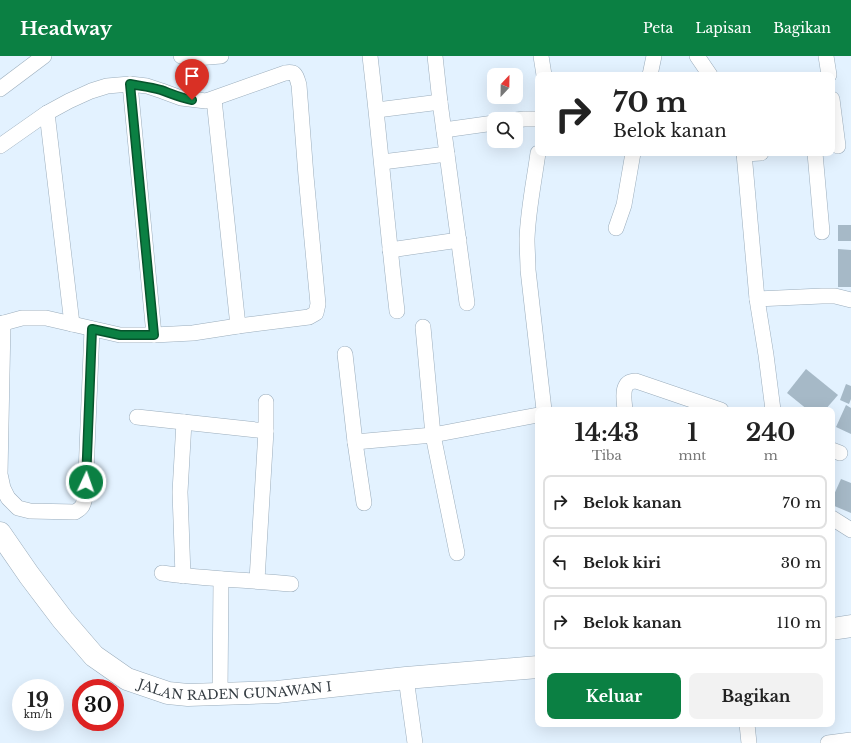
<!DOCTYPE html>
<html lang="id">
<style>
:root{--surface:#fff;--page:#f2f2f2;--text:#222;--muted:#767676;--line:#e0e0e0;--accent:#0b8043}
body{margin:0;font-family:"Libre Baskerville",serif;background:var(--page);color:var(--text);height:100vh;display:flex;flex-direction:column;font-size:15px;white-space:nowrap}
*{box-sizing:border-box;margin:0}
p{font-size:13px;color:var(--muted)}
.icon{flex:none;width:22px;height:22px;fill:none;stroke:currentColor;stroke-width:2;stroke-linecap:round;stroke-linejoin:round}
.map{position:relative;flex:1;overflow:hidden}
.panel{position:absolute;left:535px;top:351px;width:300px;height:320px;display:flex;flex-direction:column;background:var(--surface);border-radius:8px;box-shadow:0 4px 16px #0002}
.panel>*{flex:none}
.top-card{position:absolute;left:535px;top:16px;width:300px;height:84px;border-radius:8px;box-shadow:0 4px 16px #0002;background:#fff;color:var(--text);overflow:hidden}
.needle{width:26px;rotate:22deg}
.tools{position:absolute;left:487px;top:12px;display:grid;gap:8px}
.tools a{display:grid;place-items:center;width:36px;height:36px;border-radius:8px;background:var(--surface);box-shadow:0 4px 16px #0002;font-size:20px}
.speed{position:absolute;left:12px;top:623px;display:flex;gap:8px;font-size:20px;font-weight:700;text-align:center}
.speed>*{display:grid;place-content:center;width:52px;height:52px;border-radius:50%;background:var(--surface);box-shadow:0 4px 16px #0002;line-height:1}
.speed small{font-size:10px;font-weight:400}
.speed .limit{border:6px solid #d22;background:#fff;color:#111}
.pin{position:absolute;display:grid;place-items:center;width:34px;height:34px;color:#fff;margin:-41px -17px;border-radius:50% 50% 50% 0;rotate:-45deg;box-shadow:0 0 4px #0007}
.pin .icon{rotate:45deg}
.me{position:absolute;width:44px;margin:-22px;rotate:3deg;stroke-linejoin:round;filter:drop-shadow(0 0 3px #0008)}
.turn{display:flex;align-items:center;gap:14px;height:84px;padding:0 12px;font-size:18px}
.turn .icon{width:52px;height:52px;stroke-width:2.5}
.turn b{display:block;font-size:28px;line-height:34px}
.eta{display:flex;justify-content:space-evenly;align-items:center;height:68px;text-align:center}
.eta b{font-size:24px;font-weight:800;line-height:28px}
.primary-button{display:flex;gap:8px;margin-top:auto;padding:8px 12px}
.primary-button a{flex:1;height:46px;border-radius:8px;background:var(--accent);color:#fff;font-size:16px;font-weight:800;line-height:46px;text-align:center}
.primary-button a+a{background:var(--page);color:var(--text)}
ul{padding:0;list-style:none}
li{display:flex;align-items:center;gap:12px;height:54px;margin:0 8px 6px;padding:0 4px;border:2px solid var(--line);border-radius:8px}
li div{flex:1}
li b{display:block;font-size:15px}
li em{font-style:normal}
header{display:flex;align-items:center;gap:24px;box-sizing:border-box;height:56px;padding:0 20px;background:var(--accent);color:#fff}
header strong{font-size:19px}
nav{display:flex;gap:22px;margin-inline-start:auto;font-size:14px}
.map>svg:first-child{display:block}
.building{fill:#a6b9c7}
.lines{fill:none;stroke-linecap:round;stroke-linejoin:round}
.minor-casing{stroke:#9badbc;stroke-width:16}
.highway-casing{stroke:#9badbc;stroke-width:23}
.minor{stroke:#fff;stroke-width:15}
.highway{stroke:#fff;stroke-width:22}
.route-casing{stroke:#07532c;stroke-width:10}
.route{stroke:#0b8043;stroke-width:7}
.labels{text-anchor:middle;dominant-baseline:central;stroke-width:4;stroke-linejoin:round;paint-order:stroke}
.street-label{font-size:13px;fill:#353d43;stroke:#fdfdfd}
</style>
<header>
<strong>Headway</strong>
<nav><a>Peta</a><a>Lapisan</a><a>Bagikan</a></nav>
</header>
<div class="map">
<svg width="851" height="687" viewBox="0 0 851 687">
<rect width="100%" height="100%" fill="#e3f2ff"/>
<!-- building -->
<g class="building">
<rect x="838" y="169" width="13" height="16"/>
<path d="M838 193 851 194V231H838Z"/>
<path d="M806 313 838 339 825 354H808L787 337Z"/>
<path d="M846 328 851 330V343L849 348 840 344Z"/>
<path d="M846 349 851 352V378L836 371Z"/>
<path d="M841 423 851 427V457L832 449V443Z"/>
</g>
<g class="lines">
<!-- minor casing -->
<g class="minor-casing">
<g id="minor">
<path d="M181 0 196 2 221 0"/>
<path d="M370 0C380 85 387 170 397 255"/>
<path d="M435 0 440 46 467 247"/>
<path d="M541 0 544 19"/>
<path d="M697 0 710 19"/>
<path d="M826 0 829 19"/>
<path d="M650 19 654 0"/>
<path d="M130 28 154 279"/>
<path d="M0 33 44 0"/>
<path d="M214 43 238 270"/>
<path d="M832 43 838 90"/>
<path d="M377 54 440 46"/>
<path d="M47 57 72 268"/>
<path d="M516 64 524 63H538"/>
<path d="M444 74 494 67"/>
<path d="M0 90 47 57 69 45 91 35 107 30 130 28 147 30 162 35 181 42 206 45 285 17C296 15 296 19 299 29L306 120 318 248 316 257 309 261 238 270 193 277 154 279H120L46 262H22L0 268"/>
<path d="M538 97C534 126 528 154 527 183 527 193 528 204 528 214L544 354"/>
<path d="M744 97 757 243 766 299 773 354"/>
<path d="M815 97 822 176"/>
<path d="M744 98 761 97"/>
<path d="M382 106 447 98"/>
<path d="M616 172 624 149 633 97"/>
<path d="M390 194 459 184"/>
<path d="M757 243 822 240H835L851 244"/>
<path d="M3 267 0 418 3 432 8 442 18 452 30 455 75 456C82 452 83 450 85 442L92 273"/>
<path d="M423 271 433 379 457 497"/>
<path d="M345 298 355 386 364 447"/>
<path d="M625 354C624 343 620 325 636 325L721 354"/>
<path d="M137 361 266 375"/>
<path d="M355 386 433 379 538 359"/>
<path d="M832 394 840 397"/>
<path d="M832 462 851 474"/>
<path d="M162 517C205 523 248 524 291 528"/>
<path d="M183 520 180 436 184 366"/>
<path d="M257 524 266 375V346"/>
<path d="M406 622 415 687"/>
<path d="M220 638 221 523"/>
<path d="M747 668 749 687"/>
<path d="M828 687 851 684"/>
</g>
</g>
<!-- highway casing -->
<g class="highway-casing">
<g id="highway">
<path id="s1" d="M0 477 29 519 63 564 94 600 127 623 168 637 188 639 277 636 406 622 538 611"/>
<path d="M832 573 851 570"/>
</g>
</g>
<!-- minor -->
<use href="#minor" class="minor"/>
<!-- highway -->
<use href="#highway" class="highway"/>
</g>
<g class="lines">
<!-- route casing -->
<g class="route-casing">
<path id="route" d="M86 426 92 273 120 279H154L130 28C141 30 151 31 161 34 172 38 181 42 192 44"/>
</g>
<!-- route -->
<use href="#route" class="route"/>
</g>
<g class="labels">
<!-- street labels -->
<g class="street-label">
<text stroke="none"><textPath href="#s1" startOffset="305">JALAN RADEN GUNAWAN I</textPath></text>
</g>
</g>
</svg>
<div class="tools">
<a><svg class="needle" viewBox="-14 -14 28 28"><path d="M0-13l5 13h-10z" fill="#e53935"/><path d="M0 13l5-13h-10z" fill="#767676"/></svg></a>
<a><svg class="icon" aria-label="search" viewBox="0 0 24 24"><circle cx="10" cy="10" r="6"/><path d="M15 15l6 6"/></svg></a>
</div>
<div class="speed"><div>19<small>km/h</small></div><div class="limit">30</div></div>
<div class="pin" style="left:192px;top:44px;background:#d93025"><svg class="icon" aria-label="arrive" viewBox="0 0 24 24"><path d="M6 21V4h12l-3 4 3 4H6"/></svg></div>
<svg class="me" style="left:86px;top:426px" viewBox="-20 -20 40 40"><circle r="17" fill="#0b8043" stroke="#fff" stroke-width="3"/><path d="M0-11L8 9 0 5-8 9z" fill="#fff"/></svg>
<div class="top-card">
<div class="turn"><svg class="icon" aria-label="right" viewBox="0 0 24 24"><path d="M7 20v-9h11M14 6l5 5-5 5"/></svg><div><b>70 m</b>Belok kanan</div></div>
</div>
<section class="panel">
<div class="eta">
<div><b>14:43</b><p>Tiba</p></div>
<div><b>1</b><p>mnt</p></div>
<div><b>240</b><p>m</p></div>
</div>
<ul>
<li><svg class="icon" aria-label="right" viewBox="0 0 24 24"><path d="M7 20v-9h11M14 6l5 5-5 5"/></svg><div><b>Belok kanan</b></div><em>70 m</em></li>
<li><svg class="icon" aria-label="left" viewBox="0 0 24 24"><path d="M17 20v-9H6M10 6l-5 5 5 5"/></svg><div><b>Belok kiri</b></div><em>30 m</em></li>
<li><svg class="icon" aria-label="right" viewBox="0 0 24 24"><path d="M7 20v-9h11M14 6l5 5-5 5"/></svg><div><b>Belok kanan</b></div><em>110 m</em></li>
</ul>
<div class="primary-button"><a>Keluar</a><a>Bagikan</a></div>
</section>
</div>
